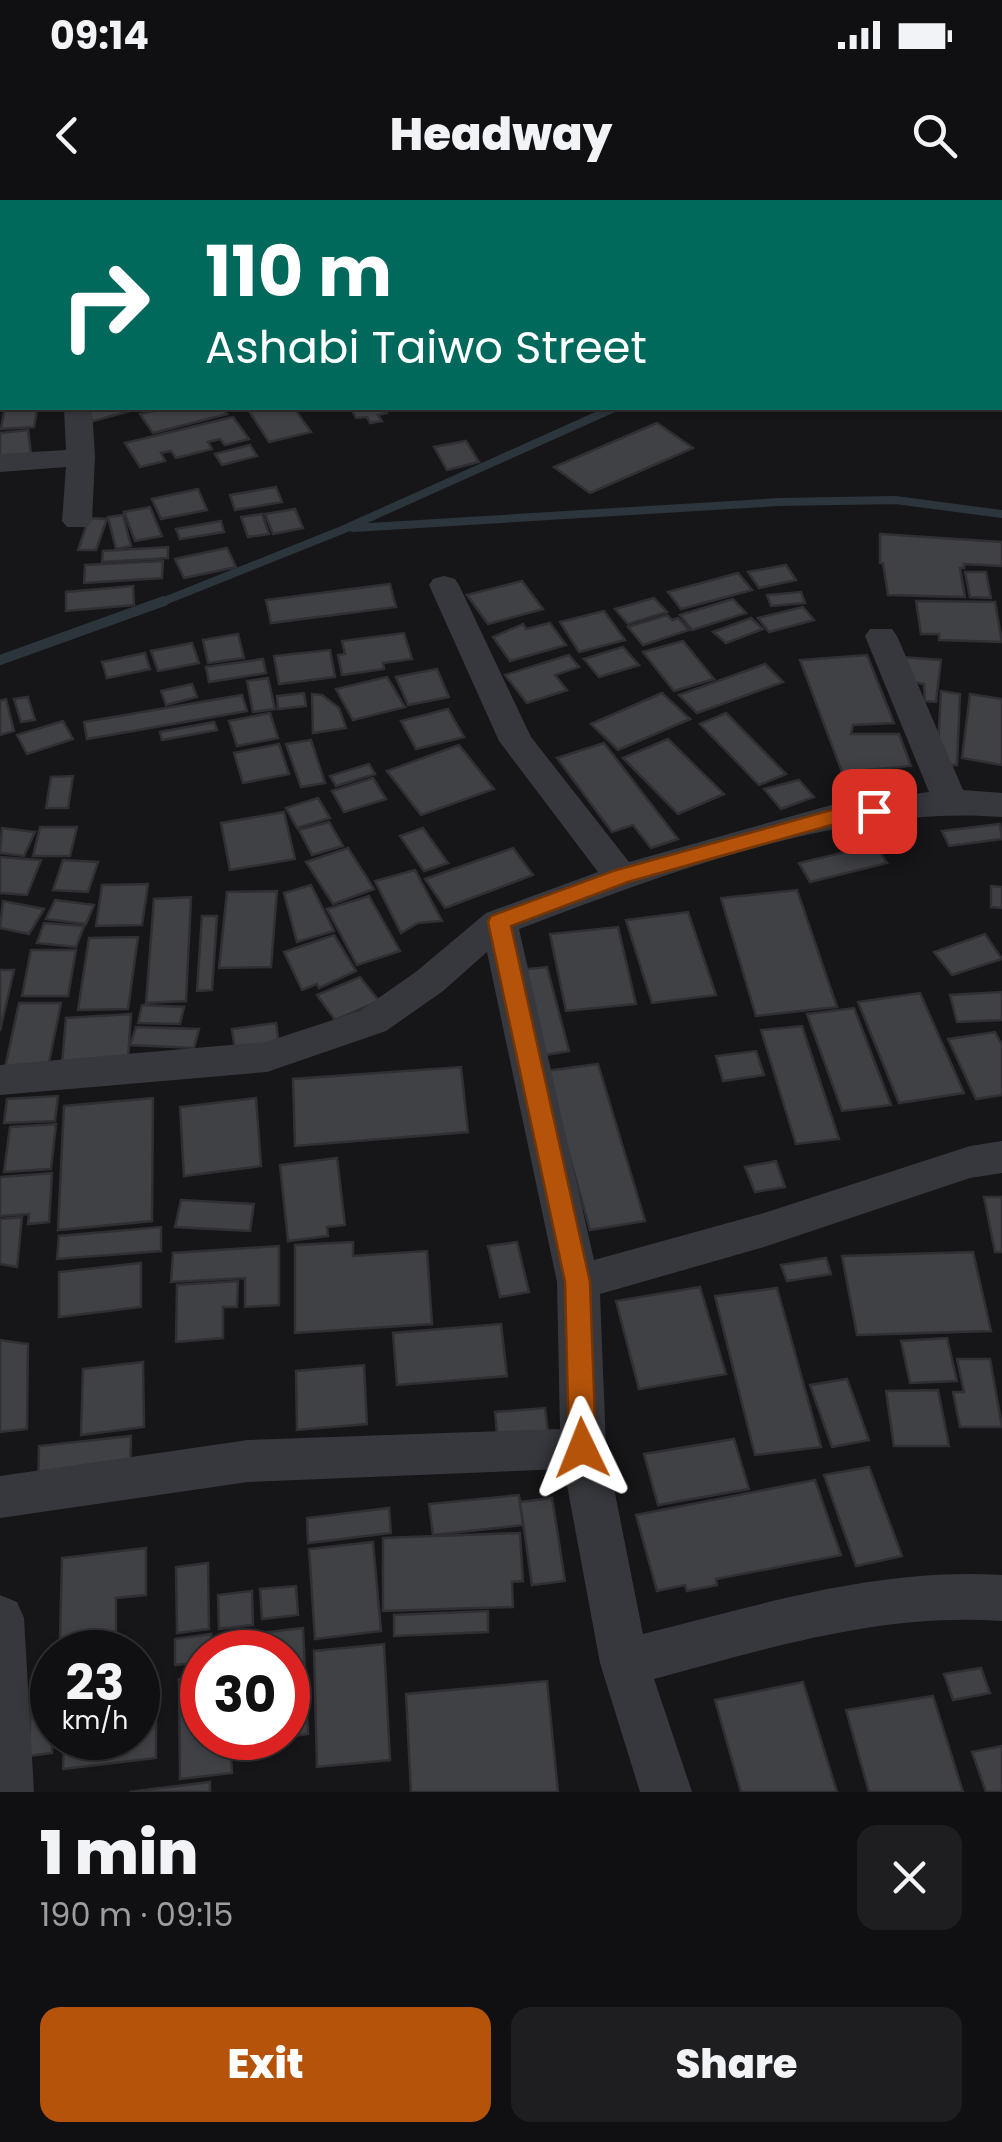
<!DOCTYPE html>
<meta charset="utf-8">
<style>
:root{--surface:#101012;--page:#1e1e20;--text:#f1f3f6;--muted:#9c9d9f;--line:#303032;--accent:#b45309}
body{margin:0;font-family:Poppins,sans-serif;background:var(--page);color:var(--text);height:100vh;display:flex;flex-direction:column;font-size:38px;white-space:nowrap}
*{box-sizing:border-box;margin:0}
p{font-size:32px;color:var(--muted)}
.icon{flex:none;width:55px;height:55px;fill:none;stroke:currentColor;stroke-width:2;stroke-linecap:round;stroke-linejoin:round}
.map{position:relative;height:1592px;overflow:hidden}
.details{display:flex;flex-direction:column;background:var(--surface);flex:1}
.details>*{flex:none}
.top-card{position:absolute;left:0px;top:0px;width:1002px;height:210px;box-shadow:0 2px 8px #0004,0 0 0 2px var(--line);background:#00695c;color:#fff;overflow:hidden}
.speed{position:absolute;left:30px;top:1430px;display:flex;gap:20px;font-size:50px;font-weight:700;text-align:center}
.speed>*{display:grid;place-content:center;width:130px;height:130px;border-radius:50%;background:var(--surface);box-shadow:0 2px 8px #0004,0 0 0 2px var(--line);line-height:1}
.speed small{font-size:25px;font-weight:400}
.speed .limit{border:15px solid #d22;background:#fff;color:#111}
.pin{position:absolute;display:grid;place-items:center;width:85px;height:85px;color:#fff;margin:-42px;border-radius:20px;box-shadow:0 5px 15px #0006}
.me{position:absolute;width:110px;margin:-55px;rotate:358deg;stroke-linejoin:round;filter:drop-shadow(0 0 8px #0008)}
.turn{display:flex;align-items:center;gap:35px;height:210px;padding:0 40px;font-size:45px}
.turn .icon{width:130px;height:130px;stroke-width:2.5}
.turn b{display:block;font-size:70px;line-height:85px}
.round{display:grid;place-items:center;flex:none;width:105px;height:105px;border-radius:20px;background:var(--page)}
.head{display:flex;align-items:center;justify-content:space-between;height:170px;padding:0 40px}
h1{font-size:60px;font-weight:800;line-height:75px}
.cta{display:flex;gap:20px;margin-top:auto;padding:20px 40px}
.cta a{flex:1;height:115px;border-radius:20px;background:var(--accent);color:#fff;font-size:40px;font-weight:800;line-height:115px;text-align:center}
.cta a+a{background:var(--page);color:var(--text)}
.status{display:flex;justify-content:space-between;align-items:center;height:70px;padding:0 50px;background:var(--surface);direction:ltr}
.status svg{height:28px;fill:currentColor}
header{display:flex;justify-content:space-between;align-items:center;height:130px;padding:0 40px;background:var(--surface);font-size:45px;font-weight:800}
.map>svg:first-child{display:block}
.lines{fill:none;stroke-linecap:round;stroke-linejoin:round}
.stream-far1{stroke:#2c353c;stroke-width:8}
.stream{stroke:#2c353c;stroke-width:10}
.building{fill:#404145;stroke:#303034;stroke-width:2.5}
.minor{fill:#37383d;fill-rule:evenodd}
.route{fill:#b45309;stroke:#753606;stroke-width:2.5}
</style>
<div class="status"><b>09:14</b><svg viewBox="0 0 49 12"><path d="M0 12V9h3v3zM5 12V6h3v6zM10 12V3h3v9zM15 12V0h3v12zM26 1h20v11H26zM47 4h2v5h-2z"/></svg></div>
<header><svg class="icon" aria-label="back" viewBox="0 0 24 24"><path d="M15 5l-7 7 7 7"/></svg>Headway<svg class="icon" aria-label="search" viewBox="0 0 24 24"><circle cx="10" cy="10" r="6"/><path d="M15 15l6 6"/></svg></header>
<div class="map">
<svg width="1002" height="1592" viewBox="0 0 1002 1592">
<rect width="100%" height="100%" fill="#161618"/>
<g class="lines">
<!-- stream-far1 -->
<g class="stream-far1">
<path d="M353 328 779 302 895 300 1002 314"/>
<path d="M157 404 342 330 614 208"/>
</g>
<!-- stream -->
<path class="stream" d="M0 460 164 401"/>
</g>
<!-- building -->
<g class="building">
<path d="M5 208H37L34 227 1 229Z"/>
<path d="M98 208H141L93 221 86 211Z"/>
<path d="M167 208H222L227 214 153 233 140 214Z"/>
<path d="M247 208H294L311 232 269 242Z"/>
<path d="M351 208H384L387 213 378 215 382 221 370 223 367 217 356 218Z"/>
<path d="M233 217 249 239 225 245 220 239 208 242 212 249 176 258 171 251 161 253 165 261 140 267 125 243Z"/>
<path d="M657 223 693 248 590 293 554 267Z"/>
<path d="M28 230 31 254 0 258V233Z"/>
<path d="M466 241 479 262 447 270 434 247Z"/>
<path d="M250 245 257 256 222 265 215 254Z"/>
<path d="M276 287 282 302 235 310 230 295Z"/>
<path d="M198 289 207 310 161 319 152 299Z"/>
<path d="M150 307 162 336 135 341 124 312Z"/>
<path d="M295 309 303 328 273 334 265 314Z"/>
<path d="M262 314 269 334 248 337 241 317Z"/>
<path d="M123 315 131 346 116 349 108 317Z"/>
<path d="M89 318 107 319 96 350H78Z"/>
<path d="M221 321 224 332 180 339 176 329Z"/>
<path d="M880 334 1002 342V366L964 364V368H960L965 397 888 395 883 363H880Z"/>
<path d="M168 347V358L102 362 103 351Z"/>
<path d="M227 348 236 367 184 378 175 359Z"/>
<path d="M163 361 162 378 84 383 85 365Z"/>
<path d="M786 365 796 380 759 388 748 372Z"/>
<path d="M965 372H986L991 398 970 397Z"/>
<path d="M738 373 752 390 681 409 668 392Z"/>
<path d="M522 381 543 409 488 424 467 395Z"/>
<path d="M390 384 396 407 271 423 266 400Z"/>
<path d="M133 386 134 405 66 411V392Z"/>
<path d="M801 392 805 403 771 406 767 395Z"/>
<path d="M654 398 667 412 628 424 615 409Z"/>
<path d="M733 399 746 413 692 430 680 415Z"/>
<path d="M916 401 995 402 1002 442 939 440V434H921Z"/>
<path d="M803 407 814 420 769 432 758 418Z"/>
<path d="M604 411 625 440 579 452 560 422Z"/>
<path d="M667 415 672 420 678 418 689 430 643 445 628 427Z"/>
<path d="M751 418 763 429 726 443 713 432Z"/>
<path d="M550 423 566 445 510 461 493 437 523 424 526 429Z"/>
<path d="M404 433 412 459 383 463 384 469 342 475 338 455 345 454 342 441Z"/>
<path d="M238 434 244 458 208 463 203 440Z"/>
<path d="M683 441 714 479 674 491 643 452Z"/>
<path d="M192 443 199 463 158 471 151 451Z"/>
<path d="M623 447 639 465 599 477 584 459Z"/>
<path d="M330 450 335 477 279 484 274 456Z"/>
<path d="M145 453 150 469 107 478 102 462Z"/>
<path d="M569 455 579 467 555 475 567 490 527 503 505 475Z"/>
<path d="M867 455 894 523 853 525 851 534H899L911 566 842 572 800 460Z"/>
<path d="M901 457 941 460 936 502 925 501 924 484 913 482Z"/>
<path d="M263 459 266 473 209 482 206 467Z"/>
<path d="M765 464 783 482 697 513 679 495Z"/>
<path d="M437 469 449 497 408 505 396 477Z"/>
<path d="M387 477 405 507 353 520 336 489Z"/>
<path d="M268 478 275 509 253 512 247 481Z"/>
<path d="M192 484 197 497 166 505 161 491Z"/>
<path d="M941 491 960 494 957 565H944L938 547Z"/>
<path d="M304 493 306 506 278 509 277 496Z"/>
<path d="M662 493 690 519 618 550 591 524Z"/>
<path d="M312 494 322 495 339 508 346 528 313 533Z"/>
<path d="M970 494 1002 499V565L962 558Z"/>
<path d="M242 495 247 511 87 539 84 522Z"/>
<path d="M28 497 35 520 21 522 14 499Z"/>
<path d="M6 499 14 531 0 535V501Z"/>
<path d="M448 509 464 537 416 549 401 521Z"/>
<path d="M270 513 278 538 237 546 229 521Z"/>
<path d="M726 513 786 574 759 585 700 524Z"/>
<path d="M63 521 73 539 27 554 17 535Z"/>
<path d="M214 522 217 530 162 540 160 532Z"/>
<path d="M668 539 724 594 678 614 623 558Z"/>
<path d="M311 540 325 583 301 587 286 544Z"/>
<path d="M604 543 678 639 651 648 633 625 612 632 557 558Z"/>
<path d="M279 544 289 574 243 583 234 553Z"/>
<path d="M459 545 494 589 421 615 387 571Z"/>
<path d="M369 564 375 574 336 586 330 576Z"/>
<path d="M73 576 68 608H46L51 577Z"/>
<path d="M373 578 386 599 344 612 332 591Z"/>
<path d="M799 580 814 597 781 609 764 589Z"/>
<path d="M318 598 330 618 297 628 286 608Z"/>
<path d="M284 612 295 659 230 670 221 623Z"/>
<path d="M329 622 343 646 312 655 299 630Z"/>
<path d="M1000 624 1002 639 949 646 942 631Z"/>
<path d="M40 627H77L70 656H33Z"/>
<path d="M2 628 35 632 24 656 0 653Z"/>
<path d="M423 628 448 663 424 671 400 636Z"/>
<path d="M875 645 887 663 810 682 799 663Z"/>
<path d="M348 648 374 689 333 704 306 662Z"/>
<path d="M513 648 533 675 445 708 425 679Z"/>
<path d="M0 657 41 660 27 695 0 693Z"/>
<path d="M63 660 98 662 88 692 53 690Z"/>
<path d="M415 670 442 721 418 723 401 733 375 681Z"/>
<path d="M148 684 142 725 96 726 102 685Z"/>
<path d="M311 685 334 731 297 742 284 693Z"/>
<path d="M991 686 1002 687V708L991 707Z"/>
<path d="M797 690 837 807 756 816 721 698Z"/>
<path d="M277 691 271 767 219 768 227 692Z"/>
<path d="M369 696 400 751 357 765 327 709Z"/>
<path d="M191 697 186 801 146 803 154 699Z"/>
<path d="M55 700 94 705 86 724 46 719Z"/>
<path d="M3 701 44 709 29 734 0 728Z"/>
<path d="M688 712 716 795 652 803 626 720Z"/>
<path d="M202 716H217L212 790 197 791Z"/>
<path d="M44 723 84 726 76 747 37 743Z"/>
<path d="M618 727 636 804 566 811 550 734Z"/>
<path d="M985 734 1002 759 952 775 934 752Z"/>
<path d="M334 735 356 771 319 788 317 784 302 790 284 752Z"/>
<path d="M138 737 128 809 78 810 89 738Z"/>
<path d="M31 750H76L68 796H22Z"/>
<path d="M547 767 569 851 539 856 518 770Z"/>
<path d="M0 770H14L0 831Z"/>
<path d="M360 777 379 801 335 820 317 795Z"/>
<path d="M1002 792V820L957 822 950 795Z"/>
<path d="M920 793 964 893 899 903 858 802Z"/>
<path d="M19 803H61L48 867 5 868Z"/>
<path d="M142 805 184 807 180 824 138 823Z"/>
<path d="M854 808 891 905 842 911 807 814Z"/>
<path d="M131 814 128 859 62 864 66 818Z"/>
<path d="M276 823 279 843 235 850 232 829Z"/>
<path d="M802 826 839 939 796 944 761 830Z"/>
<path d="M136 827 199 829 194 848 130 845Z"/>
<path d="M995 832 1002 845V895L976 899 948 839Z"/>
<path d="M756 851 764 875 723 881 716 856Z"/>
<path d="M598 864 645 1021 590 1030 546 871Z"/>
<path d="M461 867 468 932 295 946 293 879Z"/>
<path d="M58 896 55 921 4 923 7 899Z"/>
<path d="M153 898 152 1021 58 1030 64 906Z"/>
<path d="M256 898 261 966 184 976 180 907Z"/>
<path d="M56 924 51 969 4 972 10 927Z"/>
<path d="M337 958 345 1025 327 1027 328 1036 288 1041 280 965Z"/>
<path d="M776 961 785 987 755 992 745 967Z"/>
<path d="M52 973 49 1022 28 1024 29 1014 0 1016V977Z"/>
<path d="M984 997H1002V1052H995Z"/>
<path d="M181 1000 254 1004 250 1031 175 1027Z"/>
<path d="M22 1017 17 1067 0 1064V1019Z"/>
<path d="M161 1027V1051L57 1059 59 1036Z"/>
<path d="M353 1042V1056L427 1051 432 1124 295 1133V1045Z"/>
<path d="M517 1042 529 1092 500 1097 488 1046Z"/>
<path d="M279 1046V1105L245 1107V1078L171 1082 173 1053Z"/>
<path d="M973 1052 991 1131 857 1135 842 1056Z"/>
<path d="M826 1058 831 1074 787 1081 781 1065Z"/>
<path d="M141 1063V1107L59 1117V1072Z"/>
<path d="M238 1081 237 1107H223V1138L176 1142 177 1085Z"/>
<path d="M700 1087 726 1174 639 1189 616 1101Z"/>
<path d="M777 1088 821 1247 755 1255 715 1096Z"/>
<path d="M501 1124 507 1176 397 1185 393 1133Z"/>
<path d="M947 1138 957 1181 910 1183 901 1141Z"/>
<path d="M0 1140 28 1144 27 1229 0 1232Z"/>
<path d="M957 1159H990L1002 1227H960L953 1192H964Z"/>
<path d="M143 1162 144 1227 81 1235 83 1169Z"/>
<path d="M364 1165 367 1224 297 1230 296 1171Z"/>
<path d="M847 1179 869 1240 832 1247 810 1185Z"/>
<path d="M938 1190 949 1246H894L886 1191Z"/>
<path d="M545 1208 549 1241 498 1245 495 1212Z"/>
<path d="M131 1236 130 1274 38 1284 39 1246Z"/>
<path d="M734 1239 749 1289 658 1305 644 1254Z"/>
<path d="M869 1267 902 1356 856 1366 824 1275Z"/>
<path d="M815 1280 841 1355 716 1379 717 1385 687 1391 685 1385 657 1391 636 1315Z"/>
<path d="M519 1295 523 1325 433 1335 429 1304Z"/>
<path d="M552 1298 565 1381 532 1385 520 1302Z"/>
<path d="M389 1308 391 1333 308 1343 307 1318Z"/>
<path d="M520 1333 523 1381 512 1382 513 1407 383 1411V1338Z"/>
<path d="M373 1342 381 1431 315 1439 309 1349Z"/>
<path d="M146 1348V1395L116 1398V1432L60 1439 62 1358Z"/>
<path d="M208 1363 209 1429 177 1433 176 1367Z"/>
<path d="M296 1386 298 1415 262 1419 260 1389Z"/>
<path d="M252 1391 253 1425 219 1429 218 1395Z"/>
<path d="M488 1411V1432L394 1436V1415Z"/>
<path d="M303 1428 308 1534 288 1537V1452H226V1437Z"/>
<path d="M211 1434 212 1452H202V1462L175 1465V1439Z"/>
<path d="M384 1444 390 1560 317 1567 314 1451Z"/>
<path d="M981 1468 990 1493 953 1500 944 1474Z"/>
<path d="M202 1476V1538H230L232 1573 180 1579 179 1479Z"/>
<path d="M547 1481 558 1592H411L406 1494Z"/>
<path d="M803 1482 837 1592H741L715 1500Z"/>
<path d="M52 1494V1553L29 1556 31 1497Z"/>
<path d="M933 1496 963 1592H869L846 1510Z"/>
<path d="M156 1502V1558L63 1569 64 1538H138V1504Z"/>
<path d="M1002 1546V1592H986L972 1552Z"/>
<path d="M210 1582V1592H129Z"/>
</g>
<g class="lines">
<!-- minor -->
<g class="minor">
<rect x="29" y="0" width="24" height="2"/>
<path d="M1000 92 1002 93V109L1000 108Z"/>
<rect x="0" y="120" width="2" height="16"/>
<path d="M64 208H92L95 257 92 321 87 327H67L62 321 66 267 0 272V254L66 250Z"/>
<path d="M444 376 455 379 459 385 531 537 629 662 835 604 929 592 865 436 870 429H892L897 436 963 590 1002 593V617C846 604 664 674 519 729L594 1060 764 1013 970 946 1002 941V973L970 978 764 1047 600 1094 606 1248 643 1434C762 1404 877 1368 1002 1375V1421C880 1413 770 1448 654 1479L692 1592H640L600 1463 564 1269 248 1282 0 1318V1276L248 1240 560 1229 557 1082 487 752 443 791 386 831 267 872 0 895V865L266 842 360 811 417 771 486 713 598 672 499 541 429 385 433 379Z"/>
<path d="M0 1395 17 1402 24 1418 34 1592H0Z"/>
</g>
</g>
<!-- route -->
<path class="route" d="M874 604 884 611 881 616 835 624 628 682 511 726 590 1082 596 1248 592 1256 582 1260 573 1256 569 1248 565 1082 488 722 491 716 613 671 835 609Z"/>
</svg>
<div class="speed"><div>23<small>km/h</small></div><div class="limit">30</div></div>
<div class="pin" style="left:874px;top:611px;background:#d93025"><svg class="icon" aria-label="arrive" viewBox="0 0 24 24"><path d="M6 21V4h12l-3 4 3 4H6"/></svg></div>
<svg class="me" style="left:582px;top:1248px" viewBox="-20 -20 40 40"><path d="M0-17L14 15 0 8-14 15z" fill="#b45309" stroke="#fff" stroke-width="4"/></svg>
<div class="top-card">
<div class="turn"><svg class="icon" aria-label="right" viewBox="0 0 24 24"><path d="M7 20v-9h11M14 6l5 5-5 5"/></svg><div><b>110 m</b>Ashabi Taiwo Street</div></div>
</div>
</div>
<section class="details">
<div class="head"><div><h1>1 min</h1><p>190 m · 09:15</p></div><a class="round"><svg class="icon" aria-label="close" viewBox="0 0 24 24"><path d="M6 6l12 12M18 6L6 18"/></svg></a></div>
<div class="cta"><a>Exit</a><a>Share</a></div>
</section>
